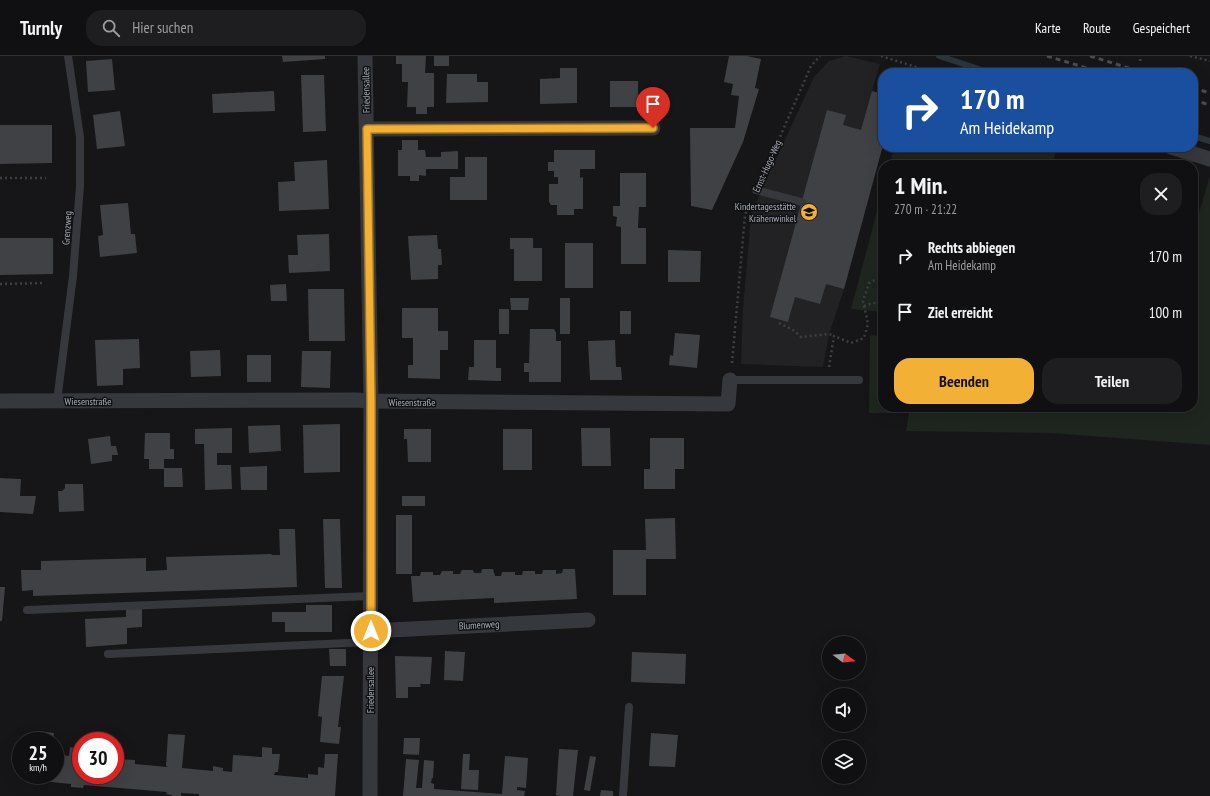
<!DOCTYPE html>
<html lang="de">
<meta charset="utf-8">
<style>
:root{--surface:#101012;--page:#1e1e20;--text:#f1f3f6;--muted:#9c9d9f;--line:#303032;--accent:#f2b134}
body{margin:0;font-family:"PT Sans Narrow",sans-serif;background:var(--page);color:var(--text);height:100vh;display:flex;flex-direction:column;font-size:15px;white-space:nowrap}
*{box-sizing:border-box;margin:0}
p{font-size:13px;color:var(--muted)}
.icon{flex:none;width:22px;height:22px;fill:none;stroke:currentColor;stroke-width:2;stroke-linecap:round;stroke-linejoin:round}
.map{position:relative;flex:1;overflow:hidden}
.details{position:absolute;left:878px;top:104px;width:320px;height:252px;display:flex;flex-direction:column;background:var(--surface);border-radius:16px;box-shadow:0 4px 16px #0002,0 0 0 1px var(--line)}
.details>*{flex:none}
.guide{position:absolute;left:878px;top:12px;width:320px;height:84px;border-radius:16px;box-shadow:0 4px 16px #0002,0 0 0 1px var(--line);background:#1a4fa0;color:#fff;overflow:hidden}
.needle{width:26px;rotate:106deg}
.buttons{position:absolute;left:822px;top:580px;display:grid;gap:8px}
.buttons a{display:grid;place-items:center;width:44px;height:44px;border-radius:50%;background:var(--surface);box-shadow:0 4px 16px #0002,0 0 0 1px var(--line);font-size:20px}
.speed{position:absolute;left:12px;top:676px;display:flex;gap:8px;font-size:20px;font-weight:700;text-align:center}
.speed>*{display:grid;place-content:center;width:52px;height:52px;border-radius:50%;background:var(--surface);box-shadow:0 4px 16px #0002,0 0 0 1px var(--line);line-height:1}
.speed small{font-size:10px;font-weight:400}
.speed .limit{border:6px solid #d22;background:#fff;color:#111}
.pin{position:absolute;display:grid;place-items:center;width:34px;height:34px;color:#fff;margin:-41px -17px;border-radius:50% 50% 50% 0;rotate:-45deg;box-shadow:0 0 4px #0007}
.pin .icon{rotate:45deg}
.me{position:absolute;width:44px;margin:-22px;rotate:0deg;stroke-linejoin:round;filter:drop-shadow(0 0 3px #0008)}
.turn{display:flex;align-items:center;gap:14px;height:84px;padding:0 16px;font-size:18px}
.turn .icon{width:52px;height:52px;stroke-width:2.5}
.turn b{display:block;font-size:28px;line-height:34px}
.round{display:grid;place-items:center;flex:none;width:42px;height:42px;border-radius:16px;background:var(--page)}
.headline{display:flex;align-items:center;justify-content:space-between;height:68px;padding:0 16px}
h1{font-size:24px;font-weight:700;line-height:30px}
.button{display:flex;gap:8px;margin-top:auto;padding:8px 16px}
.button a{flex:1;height:46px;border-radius:16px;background:var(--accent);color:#111;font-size:16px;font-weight:700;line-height:46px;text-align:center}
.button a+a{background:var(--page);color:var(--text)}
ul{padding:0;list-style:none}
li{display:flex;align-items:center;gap:12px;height:56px;padding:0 16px}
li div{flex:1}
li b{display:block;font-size:15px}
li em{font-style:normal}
header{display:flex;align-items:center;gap:24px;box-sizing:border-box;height:56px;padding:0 20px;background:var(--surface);border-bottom:1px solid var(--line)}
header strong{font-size:19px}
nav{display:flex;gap:22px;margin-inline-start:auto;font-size:14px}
.search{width:280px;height:36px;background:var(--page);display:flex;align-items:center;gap:10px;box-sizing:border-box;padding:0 14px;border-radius:16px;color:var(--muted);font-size:15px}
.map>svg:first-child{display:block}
.built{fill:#222225}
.green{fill:#1e261f}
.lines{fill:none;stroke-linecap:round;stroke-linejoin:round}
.stream{stroke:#2c353c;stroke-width:6}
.building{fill:#404145}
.path{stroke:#3d3f44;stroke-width:2.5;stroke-dasharray:2 3;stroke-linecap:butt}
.service{stroke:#37383d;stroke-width:8}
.minor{stroke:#37383d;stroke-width:15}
.rail{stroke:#4a4c52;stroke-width:3;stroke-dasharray:5 4;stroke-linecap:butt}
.route-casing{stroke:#9d7322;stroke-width:10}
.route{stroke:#f2b134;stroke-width:7}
.labels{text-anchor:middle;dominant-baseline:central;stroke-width:3;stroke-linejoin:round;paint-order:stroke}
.street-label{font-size:10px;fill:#a8adb8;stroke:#111113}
.poi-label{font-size:10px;fill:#a8adb8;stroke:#111113;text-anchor:end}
</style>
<header>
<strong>Turnly</strong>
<div class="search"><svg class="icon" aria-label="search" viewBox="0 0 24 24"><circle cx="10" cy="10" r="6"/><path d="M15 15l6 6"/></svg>Hier suchen</div>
<nav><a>Karte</a><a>Route</a><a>Gespeichert</a></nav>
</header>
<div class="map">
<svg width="1210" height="740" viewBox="0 0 1210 740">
<rect width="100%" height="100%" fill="#161618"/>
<!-- built -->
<path class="built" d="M846 0 880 8 872 35 883 38V89L844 233 829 278 823 311 741 308 743 253 751 160 754 151 814 21 829 5Z"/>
<!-- green -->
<g class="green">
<path d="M894 91H1057L1052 109H890Z"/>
<path d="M1210 120V389L1051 377 906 375 910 351H1193V177Z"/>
<path d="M883 133V256L851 253Z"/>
<path d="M870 279 883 280V351H901V357H869Z"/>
</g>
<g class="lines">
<!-- stream -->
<g class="stream">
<path d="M939 0 991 17"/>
<path d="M1193 80 1210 85"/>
</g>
</g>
<!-- building -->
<g class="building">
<path d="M282 0H325V3L283 6Z"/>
<path d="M396 0H426L425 17H434V51H427V58H416V51H407L408 26H402V8H396Z"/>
<rect x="434" y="0" width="15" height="10"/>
<path d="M729 0H747L761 3 755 32 759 33 743 86 712 154 691 150 690 72H735L739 40 731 39 733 28 724 26Z"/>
<path d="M112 3 115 34 88 36 86 5Z"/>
<path d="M560 12H577V47L540 48V23L560 22Z"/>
<path d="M447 18H477V26H488V46L446 47Z"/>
<path d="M301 19H324L326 75 303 76Z"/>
<rect x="610" y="25" width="28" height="26"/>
<path d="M274 35 275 55 213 57 212 38Z"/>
<path d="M872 35 883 38V89L844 233 826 228 820 248 795 241 788 266 770 261 827 54 846 59 843 69 861 74Z"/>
<path d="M120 55 125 90 97 93 93 59Z"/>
<path d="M0 69H52V107L0 108Z"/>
<path d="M402 84H418V94H425L426 101H441V96L458 95V113H426V120L419 119V125H410V120H398V94H402Z"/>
<path d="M554 94H595V113H580V122L583 121V153H574V159H557V149H551L549 146V128H558V121H554V115H548V106H554Z"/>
<path d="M465 101H487V144H450V121H465Z"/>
<path d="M327 104 329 153 279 155 278 126 295 125 294 106Z"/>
<path d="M1107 105 1121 109H1106Z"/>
<path d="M620 117H646V151H639L638 172H646V208H621V171L616 170 617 161 613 160V150H620Z"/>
<path d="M128 147 131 178H135L137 197 100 201 98 180 103 179 100 149Z"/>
<path d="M329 178 330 215 289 217 288 199H298L297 179Z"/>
<path d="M437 179 438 193H441L442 209H438V223L411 224 408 180Z"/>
<path d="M0 182H53V218L0 219Z"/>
<path d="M510 182H533V192H542V225H514V193H510Z"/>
<rect x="565" y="187" width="28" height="45"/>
<path d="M668 194 701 195 700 226H668Z"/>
<path d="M286 228 287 245H271L270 229Z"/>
<path d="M308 233H344L345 285H309Z"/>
<path d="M510 242H529L528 254H511Z"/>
<rect x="560" y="242" width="10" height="36"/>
<path d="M402 252H438V275H448V294H440V323L408 322V309H413V282H402Z"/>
<rect x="499" y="253" width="10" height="25"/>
<rect x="620" y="255" width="11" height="23"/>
<path d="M530 273H554L556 277V285H561V326H529V316H524V307H529Z"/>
<path d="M675 277 700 279 697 312 669 309 670 299 673 300Z"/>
<path d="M139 283 140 312 123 313V329L97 330 95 284Z"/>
<path d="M474 284H496V312H501V325L468 324 469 311H474Z"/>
<path d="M615 284 616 311H621L622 324H590L588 285Z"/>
<path d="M220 294 221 320 191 321 190 295Z"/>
<path d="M302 295H331L330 332 301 331Z"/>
<rect x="247" y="299" width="24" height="27"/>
<path d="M340 368V416L304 417 303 369Z"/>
<path d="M280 369 281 395 249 397 248 370Z"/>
<path d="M232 372V397H217V409H231L232 433 205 434 204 388H195V373Z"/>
<path d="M581 372H610L611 410H582Z"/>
<path d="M404 373H431V406H408L407 383H404Z"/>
<rect x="503" y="373" width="29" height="41"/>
<path d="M145 377H170V393H174V403H164V413H149V403H144Z"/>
<path d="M110 380 111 390H116L118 399H112V405L91 408 88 383Z"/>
<path d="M650 382H684V413H675V433H644V413H650Z"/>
<path d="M267 410V434H241L240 411Z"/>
<path d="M164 412H182L183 431H164Z"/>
<path d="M0 422 21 423 20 440H36L33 458 0 456Z"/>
<path d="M65 428H83L84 455 59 456 58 435H62L65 432Z"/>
<rect x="402" y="440" width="23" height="10"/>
<rect x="396" y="459" width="16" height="59"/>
<path d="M675 462 676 503H646V539H613V494H646L645 463Z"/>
<path d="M323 463H340L342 532H325Z"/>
<path d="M279 473H295L297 531 33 540V534L22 535 21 514H41V505L146 502V515L167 514 166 501 271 498 272 499H280Z"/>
<path d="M482 513H493L495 520H501L502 516H515V519H522L523 515H535V518H542L543 514H556V518L562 517 563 513H575L577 543 494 547V542L413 546 411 520H420L421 516H433V519H440L442 515H453V518H460L462 514H473L474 517H481Z"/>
<path d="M0 531H5L2 565H0Z"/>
<path d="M306 549H332V576H285V566H272V556H306Z"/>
<path d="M142 552V571L127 572V588L86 591 85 563 126 561V553Z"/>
<path d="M329 593H346V610H330Z"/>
<path d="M445 595 465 596 463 625 444 624Z"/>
<path d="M632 596 686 598 685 628 631 626Z"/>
<path d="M395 600 432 601 430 628H420L421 631H408V642H396Z"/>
<path d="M322 620H344L338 671H341L339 688 320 686 322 661 318 660Z"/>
<path d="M37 675 54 677 53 685H36Z"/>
<path d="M651 677 678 679 675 711 649 710Z"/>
<path d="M168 678 185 679 182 712 213 715V710L223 712V715L232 716 233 699 262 701V691L272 692V698H280L278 716H275L274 719 308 722V718L318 719V711L324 712 325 698H338L335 740H199V738L181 737V740H172V739L166 738 167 736 84 729 83 732 71 731V728L41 725V719H55V702L61 703V699L69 700 70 691 81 693V719H115V707H117V703L135 704V708L167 711V710H166Z"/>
<path d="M404 682H420L419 699 403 698Z"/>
<path d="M559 693 578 694 573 740H560L556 739Z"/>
<path d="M463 698H470L469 714H479L478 734 461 733Z"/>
<path d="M505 700 528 702 526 732 517 731V734L525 735 524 740H403L406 703 419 704 416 732H422L424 704 434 705 433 722H432L431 727 434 728V733L502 738Z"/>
<path d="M590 700 596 701 590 735 584 734Z"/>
<path d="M601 734 613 735V740H600Z"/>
</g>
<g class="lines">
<!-- path -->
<g class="path">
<path d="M881 0 935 17"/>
<path d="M1190 0 1210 5"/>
<path d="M1140 5 1141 0"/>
<path d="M0 122H46"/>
<path d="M762 122 811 10 820 0"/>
<path d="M0 228 45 227"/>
<path d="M864 250 873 247H883"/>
<path d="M779 267 793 274 801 281 829 278 834 280"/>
<path d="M732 307 745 159 750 146"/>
<path d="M829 311 834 280 851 287 864 282 868 268 863 245 869 227 883 220"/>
</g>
<!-- service -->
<g class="service">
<path d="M756 134 802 146"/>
<path d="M730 324H859"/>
<path d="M57 345 73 220 80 130V81L68 0"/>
<path d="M27 554 371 540"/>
<path d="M108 598 370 586"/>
<path d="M623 740 629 651"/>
</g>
<!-- minor -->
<g class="minor">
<path d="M365 0 371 345 370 740"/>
<path d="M367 73 653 72"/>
<path d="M1171 91 1210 103"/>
<path d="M0 345 356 344 371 345 728 348 730 324"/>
<path d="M371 575 588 564"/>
</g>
<!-- rail -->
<g class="rail">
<path d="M1047 0 1103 17"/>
<path d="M1090 0 1145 17"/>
<path d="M1193 32 1210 37"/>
<path d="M1193 44 1210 49"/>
</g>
</g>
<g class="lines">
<!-- route casing -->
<g class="route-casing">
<path id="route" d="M371 575V345L367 73 653 72"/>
</g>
<!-- route -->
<use href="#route" class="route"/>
</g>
<!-- icons -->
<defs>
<g id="school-disc" transform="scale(0.9)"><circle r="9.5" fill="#f2b134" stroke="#111113"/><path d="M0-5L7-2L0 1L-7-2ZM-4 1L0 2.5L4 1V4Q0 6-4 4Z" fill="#111"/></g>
</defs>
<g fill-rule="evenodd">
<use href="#school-disc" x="809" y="156"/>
</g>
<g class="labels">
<!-- street labels -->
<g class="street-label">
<text transform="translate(366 34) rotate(-91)">Friedensallee</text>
<text transform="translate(767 110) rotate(-66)">Ernst-Hugo-Weg</text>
<text transform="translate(67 172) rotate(-86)">Grenzweg</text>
<text x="88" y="345">Wiesenstraße</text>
<text x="412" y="346">Wiesenstraße</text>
<text transform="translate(479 569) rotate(-3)">Blumenweg</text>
<text transform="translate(370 634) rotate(-90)">Friedensallee</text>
</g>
<!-- poi labels -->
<g class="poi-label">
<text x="796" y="150">Kindertagesstätte<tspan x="796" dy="12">Krähenwinkel</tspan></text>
</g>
</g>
</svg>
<div class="buttons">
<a><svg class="needle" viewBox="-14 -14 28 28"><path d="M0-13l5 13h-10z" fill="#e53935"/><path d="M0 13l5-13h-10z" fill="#9c9d9f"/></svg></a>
<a><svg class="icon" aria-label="sound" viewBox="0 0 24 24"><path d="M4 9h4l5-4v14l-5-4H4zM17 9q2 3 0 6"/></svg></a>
<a><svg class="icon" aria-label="layers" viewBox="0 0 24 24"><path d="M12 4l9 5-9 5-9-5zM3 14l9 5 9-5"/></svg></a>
</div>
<div class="speed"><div>25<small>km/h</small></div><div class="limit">30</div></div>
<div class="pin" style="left:653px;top:72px;background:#d93025"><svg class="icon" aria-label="arrive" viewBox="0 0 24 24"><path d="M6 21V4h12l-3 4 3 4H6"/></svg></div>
<svg class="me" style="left:371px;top:575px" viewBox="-20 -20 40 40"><circle r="17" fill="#f2b134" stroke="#fff" stroke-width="3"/><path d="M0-11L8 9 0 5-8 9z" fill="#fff"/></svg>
<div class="guide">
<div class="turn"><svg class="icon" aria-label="right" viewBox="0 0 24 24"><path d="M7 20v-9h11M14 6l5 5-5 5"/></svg><div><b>170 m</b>Am Heidekamp</div></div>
</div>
<section class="details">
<div class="headline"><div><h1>1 Min.</h1><p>270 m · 21:22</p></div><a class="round"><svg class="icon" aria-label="close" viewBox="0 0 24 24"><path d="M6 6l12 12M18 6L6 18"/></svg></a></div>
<ul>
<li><svg class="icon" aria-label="right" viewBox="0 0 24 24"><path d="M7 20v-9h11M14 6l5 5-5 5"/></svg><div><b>Rechts abbiegen</b><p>Am Heidekamp</p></div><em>170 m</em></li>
<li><svg class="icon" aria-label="arrive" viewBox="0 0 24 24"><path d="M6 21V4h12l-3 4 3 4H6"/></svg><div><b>Ziel erreicht</b></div><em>100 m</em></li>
</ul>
<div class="button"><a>Beenden</a><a>Teilen</a></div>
</section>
</div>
